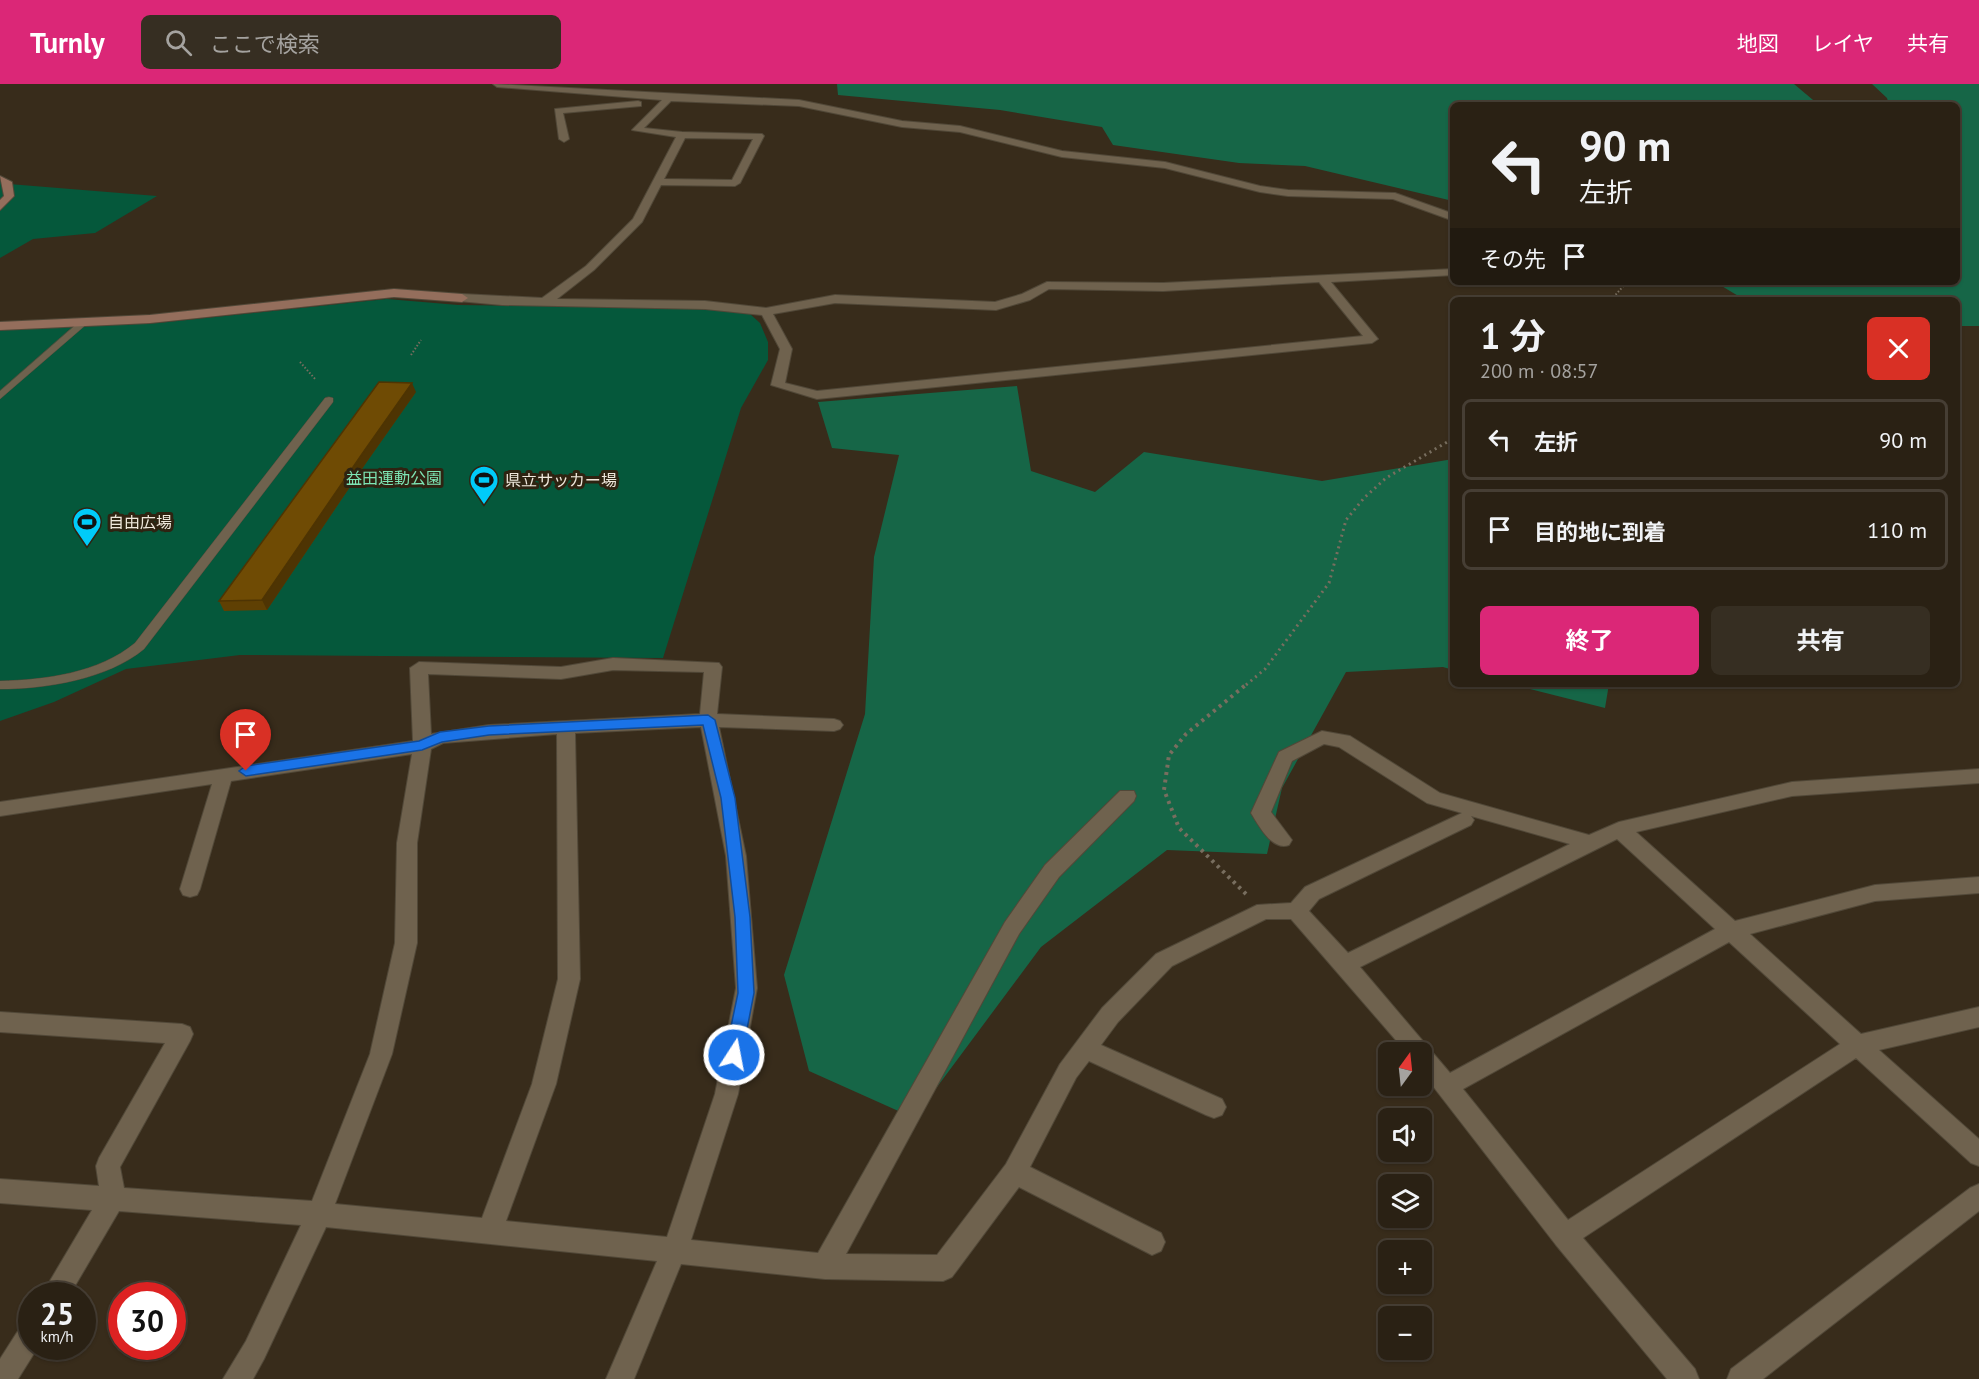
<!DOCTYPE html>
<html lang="ja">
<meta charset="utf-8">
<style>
:root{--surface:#2a2114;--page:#362e22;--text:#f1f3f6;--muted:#a5a3a0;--line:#463e34;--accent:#db2777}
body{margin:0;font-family:"PT Sans","Noto Sans JP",sans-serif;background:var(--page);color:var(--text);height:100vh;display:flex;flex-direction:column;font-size:22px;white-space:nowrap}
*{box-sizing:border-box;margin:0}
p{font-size:20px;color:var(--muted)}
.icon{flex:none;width:33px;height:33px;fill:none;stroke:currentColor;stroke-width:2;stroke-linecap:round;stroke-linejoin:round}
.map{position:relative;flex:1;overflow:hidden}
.panel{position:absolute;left:1450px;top:213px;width:510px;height:390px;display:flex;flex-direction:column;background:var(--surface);border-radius:9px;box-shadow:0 2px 4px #0004,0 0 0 2px var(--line)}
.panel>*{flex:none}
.hud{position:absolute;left:1450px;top:18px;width:510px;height:183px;border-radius:9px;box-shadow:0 2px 4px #0004,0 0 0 2px var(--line);background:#2a2114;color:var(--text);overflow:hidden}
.needle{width:39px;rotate:15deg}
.buttons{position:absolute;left:1378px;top:958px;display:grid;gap:12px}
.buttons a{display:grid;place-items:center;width:54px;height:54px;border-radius:9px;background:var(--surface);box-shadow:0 2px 4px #0004,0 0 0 2px var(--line);font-size:30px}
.speed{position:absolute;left:18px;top:1198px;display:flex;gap:12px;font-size:30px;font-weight:700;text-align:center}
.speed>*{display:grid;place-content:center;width:78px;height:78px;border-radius:50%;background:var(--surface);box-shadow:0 2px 4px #0004,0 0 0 2px var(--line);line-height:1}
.speed small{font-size:15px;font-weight:400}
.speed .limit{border:9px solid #d22;background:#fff;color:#111}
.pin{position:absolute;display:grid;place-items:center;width:51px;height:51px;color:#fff;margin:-62px -26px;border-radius:50% 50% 50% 0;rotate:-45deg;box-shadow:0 0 6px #0007}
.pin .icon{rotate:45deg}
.me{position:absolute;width:66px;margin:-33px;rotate:11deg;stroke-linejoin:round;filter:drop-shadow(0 0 4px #0008)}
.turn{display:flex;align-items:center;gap:21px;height:126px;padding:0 30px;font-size:27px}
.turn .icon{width:78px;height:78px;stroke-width:2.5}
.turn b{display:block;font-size:42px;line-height:51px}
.then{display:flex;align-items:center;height:57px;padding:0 30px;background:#0003;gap:12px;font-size:22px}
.round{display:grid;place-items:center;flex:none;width:63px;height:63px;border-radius:9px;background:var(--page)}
.headline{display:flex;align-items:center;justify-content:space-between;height:102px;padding:0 30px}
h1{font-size:36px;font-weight:700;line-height:45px}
.action{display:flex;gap:12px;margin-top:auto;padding:12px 30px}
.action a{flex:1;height:69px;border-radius:9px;background:var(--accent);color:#fff;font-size:24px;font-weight:700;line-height:69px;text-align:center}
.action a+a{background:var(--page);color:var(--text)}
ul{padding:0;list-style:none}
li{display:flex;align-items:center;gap:18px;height:81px;margin:0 12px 9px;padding:0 18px;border:3px solid var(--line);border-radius:9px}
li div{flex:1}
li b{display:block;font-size:22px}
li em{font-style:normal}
header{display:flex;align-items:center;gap:36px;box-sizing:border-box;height:84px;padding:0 30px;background:var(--accent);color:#fff}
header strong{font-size:28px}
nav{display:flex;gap:33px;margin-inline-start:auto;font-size:21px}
.search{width:420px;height:54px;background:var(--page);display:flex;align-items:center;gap:15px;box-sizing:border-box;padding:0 21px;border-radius:9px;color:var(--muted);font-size:22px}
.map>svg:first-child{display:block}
.green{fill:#05583b}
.forest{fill:#166647}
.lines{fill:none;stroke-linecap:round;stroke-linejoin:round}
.lane-casing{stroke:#514838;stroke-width:1}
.street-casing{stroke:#514838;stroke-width:2}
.secondary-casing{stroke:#514838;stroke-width:2}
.path-far2{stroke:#786e5f;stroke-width:2;stroke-dasharray:1.5 2;stroke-linecap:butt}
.path-far1{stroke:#786e5f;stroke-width:3;stroke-dasharray:2 4;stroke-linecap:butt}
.path{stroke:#786e5f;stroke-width:4;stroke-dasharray:3 4.5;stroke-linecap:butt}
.lane{fill:#6f624e;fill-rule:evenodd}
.street{fill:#6f624e;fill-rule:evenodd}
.secondary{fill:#946e5c;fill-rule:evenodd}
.wall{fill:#5f4003}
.shaded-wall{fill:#4e3403}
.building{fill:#6f4b04;stroke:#4e3403;stroke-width:1.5}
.route{fill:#1a73e8;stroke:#114b97;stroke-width:1.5}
.labels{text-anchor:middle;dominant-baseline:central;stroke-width:6;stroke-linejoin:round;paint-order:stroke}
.park-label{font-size:16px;fill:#7de5b4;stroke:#2e2311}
.poi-label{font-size:16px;fill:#efe8dc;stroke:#2e2311;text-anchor:start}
</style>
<header>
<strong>Turnly</strong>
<div class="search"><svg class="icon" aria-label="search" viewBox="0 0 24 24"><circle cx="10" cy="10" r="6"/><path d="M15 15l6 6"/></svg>ここで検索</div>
<nav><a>地図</a><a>レイヤ</a><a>共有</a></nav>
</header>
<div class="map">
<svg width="1979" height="1295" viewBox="0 0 1979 1295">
<rect width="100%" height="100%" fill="#382c1b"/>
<!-- green -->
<g class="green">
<path d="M0 95 9 100 157 112 95 149 33 155 0 174Z"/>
<path d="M387 215 458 221 704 224 750 230 760 239 768 258V276L741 324 663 574 240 571 126 585 54 618 0 637V246L158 239Z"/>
</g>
<!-- forest -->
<g class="forest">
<path d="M837 0H1794L1819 21H1454L1453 117 1305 82 1239 79 1113 61 1102 43 1000 26 838 11Z"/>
<path d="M1872 0H1979V242H1958V216H1745L1715 198H1958V21H1889L1887 14Z"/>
<path d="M1017 302 1031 387 1095 408 1144 368 1322 397 1453 375V586L1443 583 1346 588 1282 704 1267 770 1167 766 1041 863 914 1034 809 987 784 891 865 630 874 473 899 371 832 364 818 318Z"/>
<path d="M1510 600H1609L1605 624Z"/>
</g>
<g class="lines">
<!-- lane casing -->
<g class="lane-casing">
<g id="lane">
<path d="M80 237 88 239 0 315V307Z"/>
<path d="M329 313 333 314V318L144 565C108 595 46 605 0 605V597C45 596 99 589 135 559L325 314Z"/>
</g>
</g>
<!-- street casing -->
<g class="street-casing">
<g id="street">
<path d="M493 0 799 16 902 37 960 42 1062 67 1165 78 1260 102 1288 106 1395 109 1454 130V137L1393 115 1288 112 1260 108 1165 84 1062 73 960 48 902 43 799 22 671 17 644 44 682 48 762 50 764 52 740 99 735 102 661 101 642 138 594 186 557 215 705 217 766 224 835 211 995 218 1022 210 1047 198 1163 199 1454 185V191L1331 198 1378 255 1372 259 817 315 771 301 780 265 762 231 705 225 502 221 458 217 456 214 462 210 542 214 586 182 633 135 676 53 632 46 662 16 497 3ZM685 54 753 55 732 96 664 95ZM1319 198 1363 252 817 307 785 299 792 265 773 230 835 219 996 226 1030 216 1049 205 1163 207Z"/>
<path d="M638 17 641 18V22L563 29 569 55 564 58 559 55 555 25Z"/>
<path d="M613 574 719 579 722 583 717 630 834 635 840 637 843 641 840 645 834 647 719 643 746 772 757 904 738 1010 691 1156 818 1169 1005 838 1045 781 1120 707H1134L1136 712 1134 717 1059 793 1019 850 846 1170 937 1171 1006 1080 1060 980 1102 924 1156 870 1257 821 1291 819 1305 803 1462 729 1427 719 1339 663 1324 660 1292 677 1271 728 1292 756 1289 761C1272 767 1259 742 1251 729L1279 668 1322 647 1350 652 1440 709 1589 751 1619 738 1792 698 1979 685V699L1792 712 1636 748 1735 837 1875 801 1979 793V809L1875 817 1750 850 1861 950 1979 923V943L1879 966 1979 1055V1082L1971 1079 1856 974 1583 1154 1695 1285 1699 1295H1667L1556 1161 1422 988V969H1407L1291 835H1266L1172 882 1118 938 1101 961 1222 1015 1226 1023 1222 1031 1214 1034 1206 1031 1089 977 1076 994 1030 1083 1161 1149 1165 1158 1161 1167 1152 1171 1019 1103 952 1193 943 1197 825 1195 681 1180 634 1295H606L657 1177 326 1143 264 1275 253 1295H223L246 1257 301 1141 119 1127 69 1212H41L92 1126 0 1119V1095L99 1102 96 1082 99 1074 165 959 0 948V928L182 940 190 943 193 950 190 957 120 1083 124 1104 312 1117 370 970 395 859 397 759 412 670 231 697 200 805 197 811 190 813 183 811 180 805 212 700 0 732V718L413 657 410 584 419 578 561 583ZM613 586 704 588 700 630 489 641 431 650 428 590 561 595ZM701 643 726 772 736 904 715 1010 667 1153 506 1137 556 1000 580 895 575 649ZM557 650 558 895 532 1000 482 1134 335 1120 392 970 417 859V759L431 665 443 659ZM1471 732 1570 760 1348 869 1309 827 1319 815 1471 741 1474 736ZM1617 755 1715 845 1450 989 1360 883ZM1729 858 1840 960 1568 1136 1463 1005Z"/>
<path d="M1979 1100V1127L1763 1295H1727L1731 1285 1970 1104Z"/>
<path d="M32 1235V1263H38L18 1295H0V1275L23 1239Z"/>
</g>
</g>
<!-- secondary casing -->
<g class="secondary-casing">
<g id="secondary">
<path d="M0 92 12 98 14 112 0 126V116L4 112Z"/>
<path d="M394 205 462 210 468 214 462 218 394 213 150 239 0 246V238L150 231Z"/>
</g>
</g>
<!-- path-far2 -->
<g class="path-far2">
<path d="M1611 216 1627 198"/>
<path d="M411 271 421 256"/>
<path d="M300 278 316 296"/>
</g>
<!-- path-far1 -->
<path class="path-far1" d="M1246 601 1265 585 1329 499 1346 436 1364 414 1386 394 1454 354"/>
<!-- path -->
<path class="path" d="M1246 810 1179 744 1164 706 1169 671 1186 650 1248 599"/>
<!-- lane -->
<use href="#lane" class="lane"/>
<!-- street -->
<use href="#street" class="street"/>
<!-- secondary -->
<use href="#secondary" class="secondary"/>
</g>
<!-- wall -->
<path class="wall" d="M416 308 366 379 267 526 224 527 219 517Z"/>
<!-- shaded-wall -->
<path class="shaded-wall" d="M412 299 416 308 366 379 267 526 262 516 362 370Z"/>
<!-- building -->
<path class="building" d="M379 298 412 299 362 370 262 516 219 517Z"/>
<!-- route -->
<path class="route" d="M708 631 715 636 735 714 750 833 754 909 742 971 740 976 734 979 728 976 725 971 738 909 735 833 721 714 703 641 489 651 442 658 422 666 246 692 239 687 246 682 419 657 440 648 489 642Z"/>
<!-- icons -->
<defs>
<g id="stadium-pin" transform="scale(1.5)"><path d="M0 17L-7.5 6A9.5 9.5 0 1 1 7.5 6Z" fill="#00cbf9" stroke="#2e2311"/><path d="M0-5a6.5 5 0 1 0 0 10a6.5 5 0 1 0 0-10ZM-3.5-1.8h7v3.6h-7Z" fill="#111"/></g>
</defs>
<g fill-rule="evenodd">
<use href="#stadium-pin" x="484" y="396"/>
<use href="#stadium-pin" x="87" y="438"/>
</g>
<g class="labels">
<!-- park labels -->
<g class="park-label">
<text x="394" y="394">益田運動公園</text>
</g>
<!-- poi labels -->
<g class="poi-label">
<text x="505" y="396">県立サッカー場</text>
<text x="108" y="438">自由広場</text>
</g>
</g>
</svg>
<div class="buttons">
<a><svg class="needle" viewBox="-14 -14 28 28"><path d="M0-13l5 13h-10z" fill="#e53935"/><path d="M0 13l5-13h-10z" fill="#a5a3a0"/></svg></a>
<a><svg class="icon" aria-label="sound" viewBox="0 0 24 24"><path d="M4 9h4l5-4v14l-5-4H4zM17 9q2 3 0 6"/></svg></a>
<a><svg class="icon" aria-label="layers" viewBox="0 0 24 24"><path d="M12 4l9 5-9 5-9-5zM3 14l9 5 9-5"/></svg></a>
<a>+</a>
<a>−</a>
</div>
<div class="speed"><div>25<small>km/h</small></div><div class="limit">30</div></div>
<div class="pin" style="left:246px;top:687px;background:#d93025"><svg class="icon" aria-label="arrive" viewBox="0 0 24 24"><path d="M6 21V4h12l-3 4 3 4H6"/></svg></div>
<svg class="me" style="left:734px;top:971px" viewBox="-20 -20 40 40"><circle r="17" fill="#1a73e8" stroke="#fff" stroke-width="3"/><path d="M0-11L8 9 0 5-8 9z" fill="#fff"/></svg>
<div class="hud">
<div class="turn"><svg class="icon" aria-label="left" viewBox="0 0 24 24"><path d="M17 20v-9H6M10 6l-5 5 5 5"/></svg><div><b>90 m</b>左折</div></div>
<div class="then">その先<svg class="icon" aria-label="arrive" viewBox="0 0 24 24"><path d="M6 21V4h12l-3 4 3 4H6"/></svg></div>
</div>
<section class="panel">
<div class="headline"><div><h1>1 分</h1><p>200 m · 08:57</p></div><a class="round" style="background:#d93025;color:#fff"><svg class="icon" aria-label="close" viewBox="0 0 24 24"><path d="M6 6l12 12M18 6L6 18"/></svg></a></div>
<ul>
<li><svg class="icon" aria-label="left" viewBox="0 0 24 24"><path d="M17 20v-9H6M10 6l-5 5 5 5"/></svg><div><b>左折</b></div><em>90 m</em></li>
<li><svg class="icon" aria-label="arrive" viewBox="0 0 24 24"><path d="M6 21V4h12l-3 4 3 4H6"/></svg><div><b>目的地に到着</b></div><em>110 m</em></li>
</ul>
<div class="action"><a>終了</a><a>共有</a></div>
</section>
</div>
